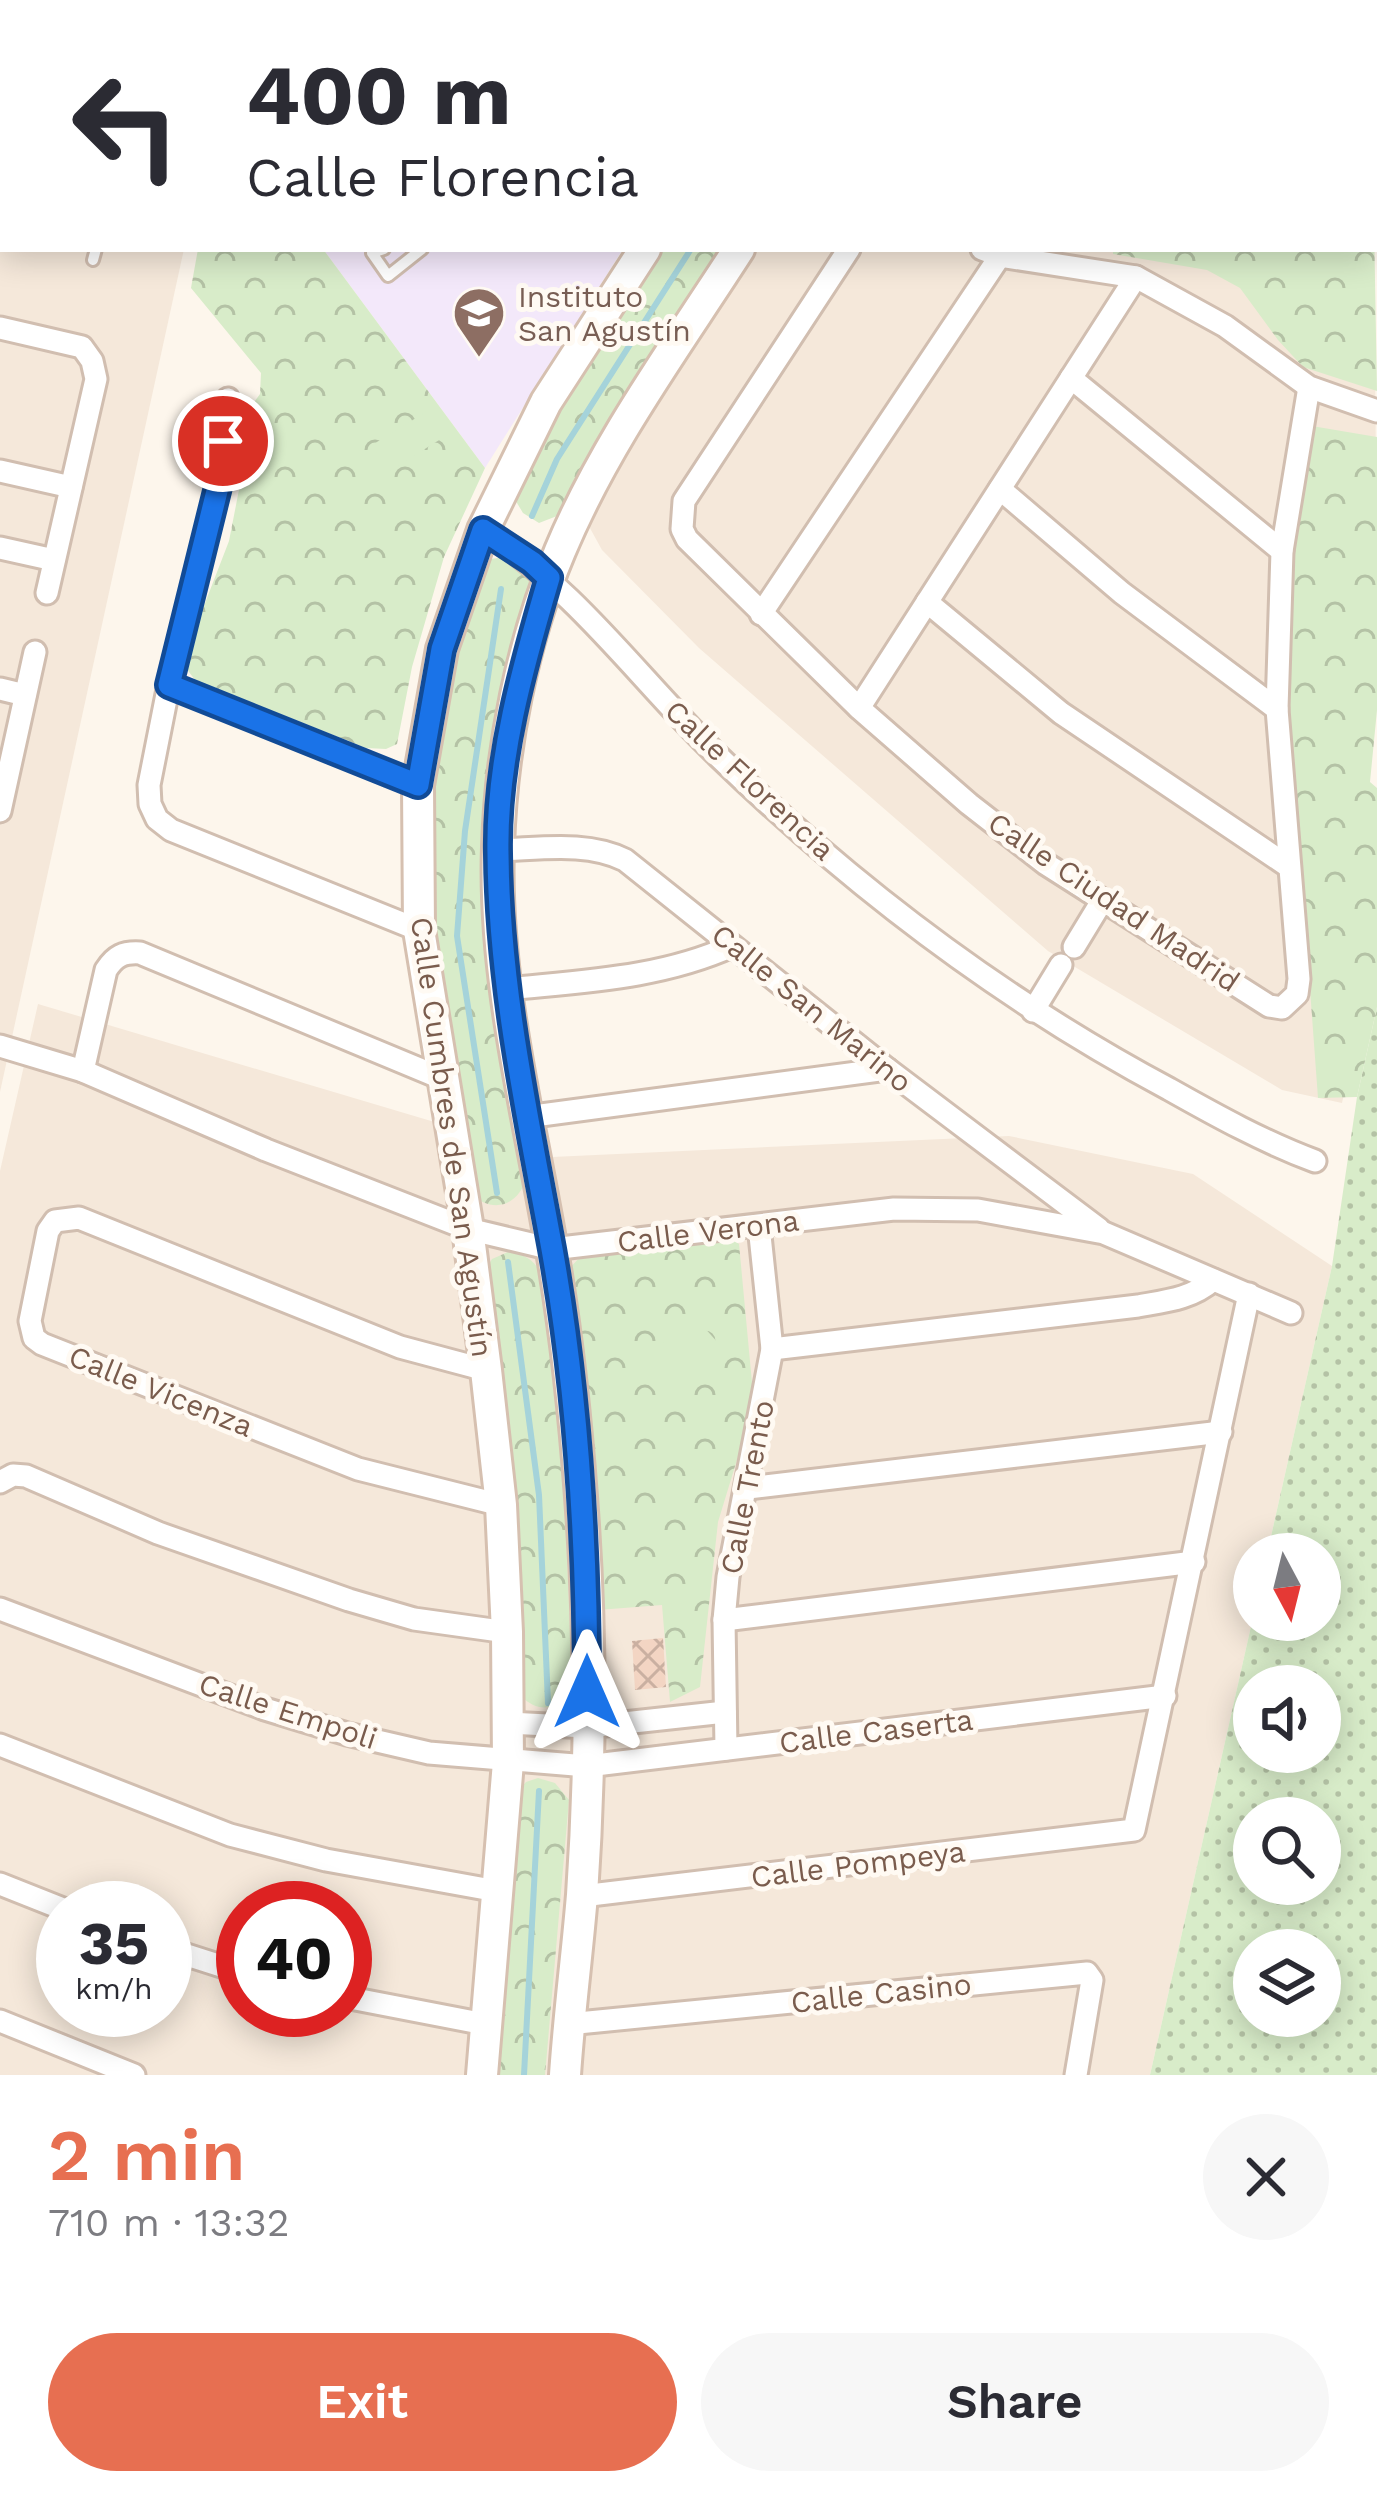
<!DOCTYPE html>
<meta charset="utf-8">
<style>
:root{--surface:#fff;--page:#f7f7f7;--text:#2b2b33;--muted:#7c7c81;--accent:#e76f51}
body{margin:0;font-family:"Work Sans",sans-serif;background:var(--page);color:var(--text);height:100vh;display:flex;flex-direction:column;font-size:45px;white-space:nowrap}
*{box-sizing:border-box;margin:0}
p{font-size:39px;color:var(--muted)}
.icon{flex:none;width:66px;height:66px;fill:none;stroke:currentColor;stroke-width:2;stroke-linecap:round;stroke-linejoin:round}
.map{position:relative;height:2075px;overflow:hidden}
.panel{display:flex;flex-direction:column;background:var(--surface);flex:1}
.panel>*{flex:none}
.top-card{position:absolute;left:0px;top:0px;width:1377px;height:252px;box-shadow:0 6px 30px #0003;background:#fff;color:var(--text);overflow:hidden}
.needle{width:78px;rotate:173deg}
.buttons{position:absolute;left:1233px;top:1533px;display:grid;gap:24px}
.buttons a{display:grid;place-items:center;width:108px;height:108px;border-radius:50%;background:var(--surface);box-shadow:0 6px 30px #0003;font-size:60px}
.speed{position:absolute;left:36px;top:1881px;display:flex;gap:24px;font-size:60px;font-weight:700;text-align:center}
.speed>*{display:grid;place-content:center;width:156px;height:156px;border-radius:50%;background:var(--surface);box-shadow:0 6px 30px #0003;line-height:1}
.speed small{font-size:30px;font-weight:400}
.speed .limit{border:18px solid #d22;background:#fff;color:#111}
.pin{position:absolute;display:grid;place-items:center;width:102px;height:102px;color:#fff;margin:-51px;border:6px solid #fff;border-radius:50%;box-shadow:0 3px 12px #0007}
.me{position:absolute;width:132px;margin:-66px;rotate:0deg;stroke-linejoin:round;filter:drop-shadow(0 0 9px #0008)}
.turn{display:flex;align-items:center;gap:42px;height:252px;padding:0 48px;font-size:54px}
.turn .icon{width:156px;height:156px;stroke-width:2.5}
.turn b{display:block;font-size:84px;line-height:102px}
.round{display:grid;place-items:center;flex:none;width:126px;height:126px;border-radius:63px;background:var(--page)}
.headline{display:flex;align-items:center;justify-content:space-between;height:204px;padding:0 48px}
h1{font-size:72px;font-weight:600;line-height:90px;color:var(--accent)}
.button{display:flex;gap:24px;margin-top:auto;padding:24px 48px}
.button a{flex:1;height:138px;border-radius:72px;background:var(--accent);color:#fff;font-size:48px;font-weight:600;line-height:138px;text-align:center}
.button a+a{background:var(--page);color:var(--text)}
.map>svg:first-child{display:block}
.residential{fill:#f5e8da;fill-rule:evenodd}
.education{fill:#f3e8fa}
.grass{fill:url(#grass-dots);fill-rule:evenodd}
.forest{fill:url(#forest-crowns)}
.pitch{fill:#d8ecc9}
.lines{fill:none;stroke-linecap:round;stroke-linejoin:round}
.stream{stroke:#a5d3da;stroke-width:6}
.building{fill:url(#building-cross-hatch)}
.lane-casing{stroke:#d1beb0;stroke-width:16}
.street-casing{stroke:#d1beb0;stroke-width:27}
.secondary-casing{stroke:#d6c0b0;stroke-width:36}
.lane{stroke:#fff;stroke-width:10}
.street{stroke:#fff;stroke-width:21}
.secondary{stroke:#fff;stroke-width:30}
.route-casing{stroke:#114b97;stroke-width:30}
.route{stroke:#1a73e8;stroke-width:21}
.labels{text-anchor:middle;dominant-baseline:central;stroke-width:10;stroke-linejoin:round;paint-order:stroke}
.education-label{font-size:30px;fill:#785e54;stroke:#fffaf3;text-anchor:start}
.street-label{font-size:30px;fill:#7a5c4d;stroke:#fffaf3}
</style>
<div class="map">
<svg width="1377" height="2075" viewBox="0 0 1377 2075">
<defs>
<pattern id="grass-dots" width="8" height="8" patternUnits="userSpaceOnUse" patternTransform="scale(3)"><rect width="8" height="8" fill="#d8ecc9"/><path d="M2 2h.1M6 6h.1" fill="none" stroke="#b4c2a5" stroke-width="1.8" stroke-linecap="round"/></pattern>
<pattern id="forest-crowns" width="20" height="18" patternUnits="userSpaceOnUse" patternTransform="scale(3)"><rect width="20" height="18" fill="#d8ecc9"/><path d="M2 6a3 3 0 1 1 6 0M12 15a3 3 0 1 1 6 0" fill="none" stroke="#b4c2a5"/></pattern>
<pattern id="building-cross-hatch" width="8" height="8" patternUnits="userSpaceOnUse" patternTransform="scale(3)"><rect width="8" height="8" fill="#f3d5c3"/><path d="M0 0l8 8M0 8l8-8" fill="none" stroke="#cab0a1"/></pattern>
</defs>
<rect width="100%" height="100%" fill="#fdf6ec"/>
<!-- residential -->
<g class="residential">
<path d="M0 0H239L3 3V249H184L0 1092Z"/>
<path d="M257 0H758L257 3Z"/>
<path d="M897 0H1377V134L1374 3H896Z"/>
<path d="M1374 224 1377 603 1352 777 1377 941 1342 1103 1282 1090 1048 951 699 648 602 550 580 510 751 249H1374Z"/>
<path d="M38 1004 552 1157 1009 1136 1193 1174 1332 1266 1267 1554H1254V1613L1150 2075H0V1171ZM63 1908H165V2010H63ZM243 1908H345V2010H243Z"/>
</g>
<!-- education -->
<path class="education" d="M323 249H623L485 468Z"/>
<!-- grass -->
<path class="grass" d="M1377 1007V2075H1150L1254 1613V1620H1320V1554H1267L1332 1266 1357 1097ZM1254 1686H1320V1752H1254ZM1254 1818H1320V1884H1254ZM1254 1950H1320V2016H1254Z"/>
<!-- forest -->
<g class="forest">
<path d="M1374 224 1377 391 1303 367 1278 340 1240 288 1207 270 1113 254V249H1374Z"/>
<path d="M198 249H323L485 468 444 557 412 667 397 744 386 749 366 748 195 680 186 668 185 655 229 541 244 464 246 413 260 394 261 373 191 288Z"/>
<path d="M660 249H723L567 506 557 516 539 523 523 513 514 498 551 419Z"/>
<path d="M1306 425 1377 437V710L1370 782 1377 788V1007L1357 1097 1318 1098 1289 704V622Z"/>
<path d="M506 557 532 579C505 672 474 789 482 886 491 983 512 1080 527 1176 519 1206 493 1215 470 1193 449 1055 421 916 431 776 436 706 459 639 478 572L490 559Z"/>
<path d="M728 1236 739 1244 754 1404 718 1522 700 1687 670 1702 662 1605 598 1610 566 1272 582 1255Z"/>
<path d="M508 1252C524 1254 533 1259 541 1273L564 1484 572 1680 564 1702C547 1710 535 1710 521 1696L486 1269 492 1259Z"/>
<path d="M538 1778 555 1783 569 1800 545 2075H492L517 1792 526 1782Z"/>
</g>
<!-- pitch -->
<g class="pitch">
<path d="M429 410 444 437 388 472 372 445Z"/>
<path d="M693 1315 720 1345 664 1400 634 1370Z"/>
</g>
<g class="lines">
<!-- stream -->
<g class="stream">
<path d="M829 3 830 0"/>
<path d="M532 516 557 459 691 249"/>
<path d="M497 1193 457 936 465 831 501 589"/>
<path d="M508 1262 539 1495 548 1703"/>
<path d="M524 2075 539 1791"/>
</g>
</g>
<!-- building -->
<path class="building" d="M663 1638 666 1687 635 1690 632 1641Z"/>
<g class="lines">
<!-- lane casing -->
<g class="lane-casing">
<g id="lane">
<path d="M238 0V3"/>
<path d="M384 249 372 253 388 276 422 249"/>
<path d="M93 260 96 249"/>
</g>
</g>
<!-- street casing -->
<g class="street-casing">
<g id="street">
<path d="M1075 0 1122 3"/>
<path d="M320 3 321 0"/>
<path d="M452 3V0"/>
<path d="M584 3 585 0"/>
<path d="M684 3 685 0"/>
<path d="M1374 21 1377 6"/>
<path d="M1374 54 1377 55"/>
<path d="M849 249 684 501 682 529 687 539 859 708 969 804 1046 864 1269 1006 1282 1008 1297 994 1299 979 1277 709 1282 551 1309 387"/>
<path d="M982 249 1000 256 1136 277 1225 326 1309 387 1377 411"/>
<path d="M0 328 82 347 92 361 96 379 47 593"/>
<path d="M1071 378 1282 551"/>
<path d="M228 399 219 483 169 684 149 785 150 804 157 819 171 830 419 930"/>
<path d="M0 471 71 487"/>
<path d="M1000 489 1122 593 1277 709"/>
<path d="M483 530C579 592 637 677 718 756 852 886 1004 1001 1169 1089 1217 1116 1264 1142 1315 1161"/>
<path d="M0 548 54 560"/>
<path d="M927 602 1061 713 1288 866"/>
<path d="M761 614 1000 256"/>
<path d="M169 684 418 785"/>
<path d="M0 689 25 695"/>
<path d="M859 708 1136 277"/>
<path d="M0 811 35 652"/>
<path d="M497 850C540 849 587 841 625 860L887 1069 1099 1229"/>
<path d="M1074 947 1102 901"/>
<path d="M508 989C585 981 661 978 732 946"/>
<path d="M1033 1011 1061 965"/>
<path d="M0 1046 83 1071 266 1150 468 1229 552 1249 894 1209 978 1210 1104 1233 1291 1313"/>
<path d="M83 1071 106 970C115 956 123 952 140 953L441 1078"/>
<path d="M526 1117 887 1069"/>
<path d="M772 1349 1138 1306C1166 1301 1191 1299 1213 1280"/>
<path d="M486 1370 400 1347 79 1218 55 1221 48 1231 30 1321 34 1338 42 1344 358 1469 501 1505"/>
<path d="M0 1482 13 1475 26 1476 158 1533 349 1600 414 1619 507 1632"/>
<path d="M748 1488 1221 1432"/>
<path d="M0 1609 265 1709 347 1734 429 1753 587 1766 1165 1696"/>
<path d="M724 1620 1194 1562"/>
<path d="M508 1723 587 1727 725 1712"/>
<path d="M0 1745 230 1835 326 1860 497 1891"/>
<path d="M726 1749 724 1620 728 1577 772 1349 759 1226"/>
<path d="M0 1884 63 1909"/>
<path d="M582 1896 1134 1830 1249 1294"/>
<path d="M165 1948 243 1973"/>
<path d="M345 1997 485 2024"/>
<path d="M0 2021 134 2075"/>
<path d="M568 2024 1087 1973 1092 1980 1076 2075"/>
</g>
</g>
<!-- secondary casing -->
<g class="secondary-casing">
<g id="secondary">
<path d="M779 3 781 0"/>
<path d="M871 3 873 0"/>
<path d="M0 129 3 130"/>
<path d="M1374 149 1377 150"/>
<path d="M0 161 3 162"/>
<path d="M1374 195 1377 196"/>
<path d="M482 2075 508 1762 507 1632 501 1505 486 1370 468 1229 419 930 418 785 442 649 483 530 546 402 645 249"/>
<path d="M565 2075C569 2015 577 1955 582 1895 591 1764 591 1628 581 1497 575 1415 566 1332 552 1251 530 1120 493 981 498 847 501 749 522 641 560 551 605 443 676 347 739 249"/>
</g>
</g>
<!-- lane -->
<use href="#lane" class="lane"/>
<!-- street -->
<use href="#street" class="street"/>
<!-- secondary -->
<use href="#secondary" class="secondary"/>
</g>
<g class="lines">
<!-- route casing -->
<g class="route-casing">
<path id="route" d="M223 441 219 483 169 685 418 785 442 649 483 530 532 562 549 578C523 666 496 761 498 854 499 987 528 1118 552 1249 578 1394 587 1545 587 1692"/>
</g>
<!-- route -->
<use href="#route" class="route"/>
</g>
<!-- icons -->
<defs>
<g id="school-pin" transform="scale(2.7)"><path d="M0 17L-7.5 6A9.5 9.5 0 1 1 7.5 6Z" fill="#8d6e63" stroke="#fffaf3"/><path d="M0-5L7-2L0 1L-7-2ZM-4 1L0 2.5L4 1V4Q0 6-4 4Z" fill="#fff"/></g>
</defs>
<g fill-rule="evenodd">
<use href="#school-pin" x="479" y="313"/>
</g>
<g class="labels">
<!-- education labels -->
<g class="education-label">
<text x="518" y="296">Instituto<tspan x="518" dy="34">San Agustín</tspan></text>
</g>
<!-- street labels -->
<g class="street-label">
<text transform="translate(750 780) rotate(43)">Calle Florencia</text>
<text transform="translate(1114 902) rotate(34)">Calle Ciudad Madrid</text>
<text transform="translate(812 1008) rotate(39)">Calle San Marino</text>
<text transform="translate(452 1137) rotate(82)">Calle Cumbres de San Agustín</text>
<text transform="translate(708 1231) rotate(-7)">Calle Verona</text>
<text transform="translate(161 1391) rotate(22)">Calle Vicenza</text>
<text transform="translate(747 1487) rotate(-79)">Calle Trento</text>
<text transform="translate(288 1711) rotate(18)">Calle Empoli</text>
<text transform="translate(876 1731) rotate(-7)">Calle Caserta</text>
<text transform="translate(858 1864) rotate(-7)">Calle Pompeya</text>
<text transform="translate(881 1993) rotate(-6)">Calle Casino</text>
</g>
</g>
</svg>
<div class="buttons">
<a><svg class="needle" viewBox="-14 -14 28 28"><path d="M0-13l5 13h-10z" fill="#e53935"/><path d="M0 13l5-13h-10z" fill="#7c7c81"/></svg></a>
<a><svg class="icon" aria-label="sound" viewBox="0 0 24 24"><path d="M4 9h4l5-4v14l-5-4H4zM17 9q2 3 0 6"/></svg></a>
<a><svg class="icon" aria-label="search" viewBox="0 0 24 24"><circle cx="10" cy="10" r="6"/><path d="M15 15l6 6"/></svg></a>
<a><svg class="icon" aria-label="layers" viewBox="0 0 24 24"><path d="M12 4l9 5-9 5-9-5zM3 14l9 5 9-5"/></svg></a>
</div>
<div class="speed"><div>35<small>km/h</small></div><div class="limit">40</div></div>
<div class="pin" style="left:223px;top:441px;background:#d93025"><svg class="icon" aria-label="arrive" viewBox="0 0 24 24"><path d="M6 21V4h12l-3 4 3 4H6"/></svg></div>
<svg class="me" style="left:587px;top:1692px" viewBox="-20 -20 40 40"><path d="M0-17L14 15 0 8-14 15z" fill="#1a73e8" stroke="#fff" stroke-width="4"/></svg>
<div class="top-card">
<div class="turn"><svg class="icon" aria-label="left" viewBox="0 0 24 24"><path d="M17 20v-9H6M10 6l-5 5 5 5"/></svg><div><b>400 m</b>Calle Florencia</div></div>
</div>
</div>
<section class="panel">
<div class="headline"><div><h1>2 min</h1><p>710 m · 13:32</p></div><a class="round"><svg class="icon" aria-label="close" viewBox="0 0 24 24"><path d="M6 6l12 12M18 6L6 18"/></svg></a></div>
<div class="button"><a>Exit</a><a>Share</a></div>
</section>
